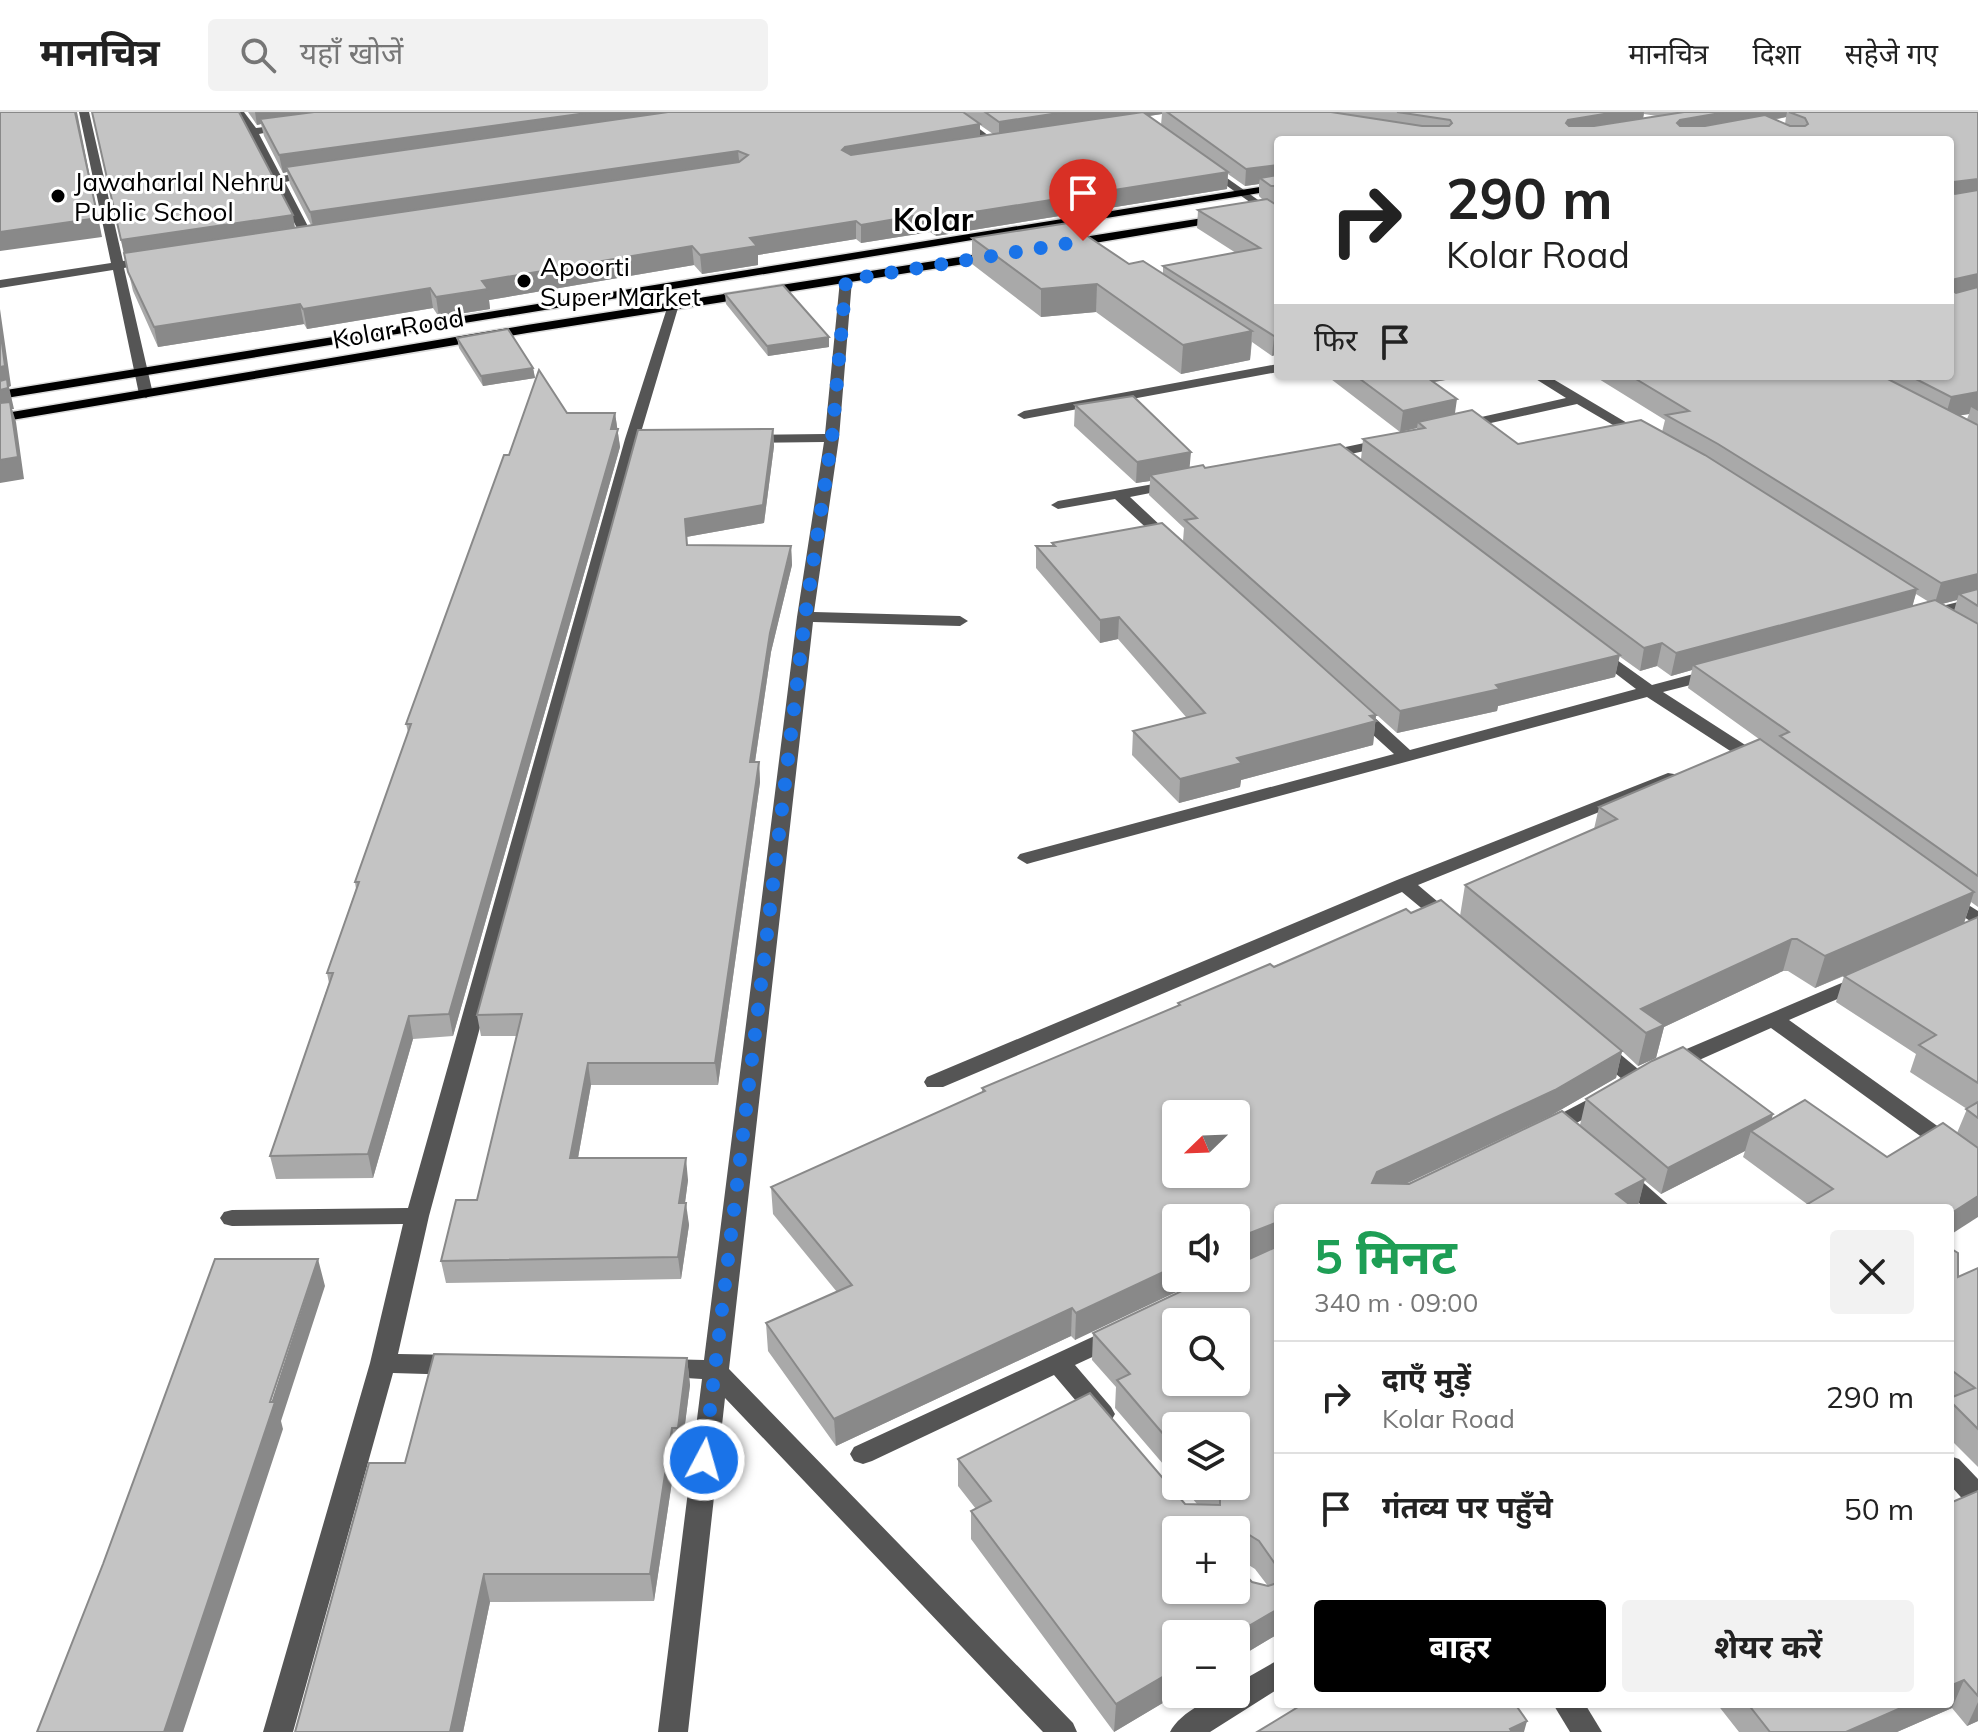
<!DOCTYPE html>
<html lang="hi">
<meta charset="utf-8">
<style>
:root{--surface:#fff;--page:#f2f2f2;--text:#222;--muted:#767676;--line:#e0e0e0;--accent:#000}
body{margin:0;font-family:Mulish,"Noto Sans Devanagari",sans-serif;background:var(--page);color:var(--text);height:100vh;display:flex;flex-direction:column;font-size:30px;white-space:nowrap}
*{box-sizing:border-box;margin:0}
p{font-size:26px;color:var(--muted)}
.icon{flex:none;width:44px;height:44px;fill:none;stroke:currentColor;stroke-width:2;stroke-linecap:round;stroke-linejoin:round}
.map{position:relative;flex:1;overflow:hidden}
.drawer{position:absolute;left:1274px;top:1092px;width:680px;height:504px;display:flex;flex-direction:column;background:var(--surface);border-radius:8px;box-shadow:0 2px 6px #0004}
.drawer>*{flex:none}
.top-card{position:absolute;left:1274px;top:24px;width:680px;height:244px;border-radius:8px;box-shadow:0 2px 6px #0004;background:#fff;color:var(--text);overflow:hidden}
.needle{width:52px;rotate:247deg}
.controls{position:absolute;left:1162px;top:988px;display:grid;gap:16px}
.controls a{display:grid;place-items:center;width:88px;height:88px;border-radius:8px;background:var(--surface);box-shadow:0 2px 6px #0004;font-size:40px}
.pin{position:absolute;display:grid;place-items:center;width:68px;height:68px;color:#fff;margin:-82px -34px;border-radius:50% 50% 50% 0;rotate:-45deg;box-shadow:0 0 8px #0007}
.pin .icon{rotate:45deg}
.me{position:absolute;width:88px;margin:-44px;rotate:6deg;stroke-linejoin:round;filter:drop-shadow(0 0 6px #0008)}
.turn{display:flex;align-items:center;gap:28px;height:168px;padding:0 40px;font-size:36px}
.turn .icon{width:104px;height:104px;stroke-width:2.5}
.turn b{display:block;font-size:56px;line-height:68px}
.then{display:flex;align-items:center;height:76px;padding:0 40px;background:#0003;gap:16px;font-size:30px}
.round{display:grid;place-items:center;flex:none;width:84px;height:84px;border-radius:8px;background:var(--page)}
.head{display:flex;align-items:center;justify-content:space-between;height:136px;padding:0 40px}
h1{font-size:48px;font-weight:700;line-height:60px;color:#1e9e55}
.button{display:flex;gap:16px;margin-top:auto;padding:16px 40px}
.button a{flex:1;height:92px;border-radius:8px;background:var(--accent);color:#fff;font-size:32px;font-weight:700;line-height:92px;text-align:center}
.button a+a{background:var(--page);color:var(--text)}
ul{padding:0;list-style:none}
li{display:flex;align-items:center;gap:24px;height:112px;padding:0 40px;border-top:2px solid var(--line)}
li div{flex:1}
li b{display:block;font-size:30px}
li em{font-style:normal}
header{display:flex;align-items:center;gap:48px;box-sizing:border-box;height:112px;padding:0 40px;background:var(--surface);border-bottom:2px solid var(--line)}
header strong{font-size:38px}
nav{display:flex;gap:44px;margin-inline-start:auto;font-size:28px}
.search{width:560px;height:72px;background:var(--page);display:flex;align-items:center;gap:20px;box-sizing:border-box;padding:0 28px;border-radius:8px;color:var(--muted);font-size:30px}
.map>svg:first-child{display:block}
.lines{fill:none;stroke-linecap:round;stroke-linejoin:round}
.major-casing{stroke:#dbdbdb;stroke-width:3}
.minor{fill:#555;fill-rule:evenodd}
.major{fill:#000;fill-rule:evenodd}
.wall{fill:#a9a9a9;fill-rule:evenodd}
.shaded-wall{fill:#898989}
.building{fill:#c4c4c4;stroke:#898989;stroke-width:2;fill-rule:evenodd}
.route{stroke:#1a73e8;stroke-width:14;stroke-dasharray:0 25.2}
.poi-dot{fill:#000;stroke:#fff;stroke-width:3}
.labels{text-anchor:middle;dominant-baseline:central;stroke-width:6;stroke-linejoin:round;paint-order:stroke}
.far-poi-label{font-size:26px;fill:#000;stroke:#fff;text-anchor:start}
.far-street-label{font-size:26px;fill:#000;stroke:#fff}
.far-district-label{font-size:32px;font-weight:bold;fill:#000;stroke:#fff}
</style>
<header>
<strong>मानचित्र</strong>
<div class="search"><svg class="icon" aria-label="search" viewBox="0 0 24 24"><circle cx="10" cy="10" r="6"/><path d="M15 15l6 6"/></svg>यहाँ खोजें</div>
<nav><a>मानचित्र</a><a>दिशा</a><a>सहेजे गए</a></nav>
</header>
<div class="map">
<svg width="1978" height="1620" viewBox="0 0 1978 1620">
<rect width="100%" height="100%" fill="#fff"/>
<g class="lines">
<!-- major casing -->
<g class="major-casing">
<g id="major">
<path d="M1278 72V78L0 287V279Z"/>
<path d="M1278 94V100L1065 136 1059 132 1065 128Z"/>
<path d="M998 139 1004 143 1002 146 527 221 0 310V302L527 213Z"/>
</g>
</g>
<!-- minor -->
<g class="minor">
<path d="M79 0H89L123 149 154 144 160 148 124 156 153 282 146 286 139 282 113 158 0 176V168L111 151Z"/>
<path d="M234 0H244L256 16 289 12 294 15 259 22 281 64 315 59 321 62 285 70 313 124 311 126 301 124 248 20Z"/>
<path d="M945 0H957L1001 33 992 35Z"/>
<path d="M1207 52 1278 102V110L1203 57 1202 55Z"/>
<path d="M846 164 852 168 839 326 814 500 960 504 968 509 960 514 813 510 729 1257 1073 1611 1077 1620H1043L725 1286 688 1620H658L702 1267 654 1264 650 1257 654 1250 663 1247 704 1248 797 505 824 330 748 331 741 327 748 323 825 322 840 168Z"/>
<path d="M668 193 678 196 639 327 429 1104 398 1242 459 1243 468 1246 472 1253 468 1260 459 1263 393 1261 293 1620H263L370 1251 403 1112 232 1114 224 1112 220 1106 224 1100 232 1098 408 1096 625 327Z"/>
<path d="M1278 252V260L1024 307 1017 303 1024 299Z"/>
<path d="M1531 264H1548L1649 324 1642 328 1637 327 1577 292 1459 318 1452 314 1459 310 1566 286Z"/>
<path d="M1388 326 1393 327V333L1322 348 1315 344 1317 341Z"/>
<path d="M1176 368 1181 369V375L1130 385 1177 429 1180 432 1172 437 1167 435 1115 387 1058 397 1051 393 1058 389Z"/>
<path d="M1978 485V495L1924 508 1916 503 1918 500Z"/>
<path d="M1596 533 1652 573 1716 556 1722 557 1725 561 1722 565 1663 580 1767 647 1770 651 1767 655H1755L1647 585 1034 750 1027 752 1017 746 1020 742 1394 642 1350 602 1347 598 1350 594H1362L1410 638 1636 577 1590 542 1588 538Z"/>
<path d="M1668 661 1674 662 1677 666 1674 670 1418 773 1457 806 1460 810 1457 814H1443L1402 780 943 975H927L924 970 927 965 1397 768Z"/>
<path d="M1946 779 1978 799V814L1939 789 1936 785Z"/>
<path d="M1865 861 1875 867 1872 872 1789 908 1978 1043V1062L1970 1060 1771 916 1679 957H1663L1660 952 1663 947Z"/>
<path d="M1600 930 1608 932 1644 962 1647 967 1644 972H1628L1592 942 1589 937 1592 932Z"/>
<path d="M1606 978 1614 980 1617 985 1614 990 1555 1023H1539L1536 1018 1539 1013Z"/>
<path d="M1620 1055 1628 1057 1672 1096H1645L1612 1069 1608 1063 1612 1057Z"/>
<path d="M1116 1214 1125 1216 1128 1223 1125 1230 1075 1253 1111 1295 1115 1302 1111 1309 1102 1312 1093 1309 1054 1263 872 1349 863 1352 854 1349 850 1342 854 1335Z"/>
<path d="M1950 1344 1959 1347 1978 1367V1396L1968 1393 1950 1373Z"/>
<path d="M1278 1548V1577L1210 1620H1170C1180 1600 1215 1582 1236 1582V1572Z"/>
<path d="M1553 1592H1585L1602 1620H1570Z"/>
</g>
<!-- major -->
<use href="#major" class="major"/>
</g>
<!-- wall -->
<g class="wall">
<path d="M248 0H1978V795L1971 790 1964 811 1978 805V1105L1807 1092 1743 1045 1745 1039 1661 1082 1644 1068 1638 1094 1635 1096H1278V1522L1114 1620 971 1427V1399L976 1397 958 1374V1347L1185 1392H1197L1182 1374H1236L1176 1314V1367L1115 1296 1116 1275 1092 1248 1093 1221 1236 1166V1106L1075 1228 1071 1224 836 1334 768 1239 766 1211 837 1180 773 1102 771 1075 982 980V976L1178 894V891L1411 801 1460 804 1465 773 1594 717 1599 695 1759 627 1688 576 1692 558 1671 564 1657 554 1640 559 1619 544 1615 565 1498 594 1497 599 1397 621 1183 429 1184 416 1149 383 1150 369 1136 371 1074 314 1075 293 1190 356H1205L1361 347 1363 327 1417 317V316L1400 320 1327 264H1469L1434 270 1455 302 1518 332 1662 320 1665 308 1594 264H1950L1278 28V92H1275L1278 94V242L1272 244 1252 230 1250 248 1181 262 1096 200 1041 205 972 152V126L1129 152 1163 162V154L1236 141 1197 116 1198 98 1263 88 1259 84V72L1245 74 1228 62 1227 77 936 124 930 120 861 131 856 127 758 143V153L702 162 694 153 489 188 490 197 439 205 433 196 307 217 304 212 158 235 133 179 121 128 295 116 311 113 290 72 287 60 283 61 264 24 261 12 257 13ZM1162 2 1161 13 1148 4ZM1644 2 1657 4 1643 7ZM1786 5 1785 12 1774 8ZM980 13 993 22 980 24ZM1969 302 1967 307 1960 303ZM1916 482 1929 490 1912 494ZM1957 488 1954 499 1942 492ZM1783 859H1788L1815 876 1844 864 1836 890 1916 942 1910 960 1967 997 1957 1021 1887 1045 1772 1007 1586 987 1580 1013 1406 1072 1550 1004 1616 966 1622 939 1638 954 1656 946 1664 915ZM1176 1418 1236 1445 1255 1457 1268 1474 1252 1470Z"/>
<path d="M725 182 829 225V235L768 244 726 192Z"/>
<path d="M457 226 533 256 535 266 483 274 459 236Z"/>
<path d="M567 301H615L620 335 453 924 413 927 373 1066 276 1067 270 1044 329 871 327 861 356 777 355 770 408 620 406 612 509 343Z"/>
<path d="M773 317 774 334 764 411 686 425 687 433 791 434 792 453 771 540 755 650H759L760 670 718 973H591L578 1046 688 1068 685 1091 689 1113 681 1167 446 1171 441 1149 477 1088 517 924H481L477 903 638 318Z"/>
<path d="M1052 431 1376 603 1373 633 1241 668 1240 675 1179 691 1132 643 1133 619 1186 605 1118 527 1100 531 1036 456V434H1052Z"/>
<path d="M1950 1136 1958 1165 1978 1156V1355L1950 1327Z"/>
<path d="M687 1246 690 1273 681 1343H676L654 1489 490 1490 463 1620H295L405 1351Z"/>
<path d="M1978 1379V1609L1967 1614 1952 1596 1897 1620H1739L1717 1592H1950Z"/>
</g>
<!-- shaded-wall -->
<g class="shaded-wall">
<path d="M75 0H77L102 125 0 139V120Z"/>
<path d="M255 0H361L260 7 261 12 257 13Z"/>
<path d="M594 0H715L286 55 287 60 283 61 279 43Z"/>
<path d="M1065 0H1162V2L999 27V10Z"/>
<path d="M1616 0H1644L1642 12 1565 25 1566 11 1568 8Z"/>
<path d="M1726 0H1787L1786 5 1676 25 1677 11 1680 8Z"/>
<path d="M980 12V29L846 52 842 38 845 35Z"/>
<path d="M738 39 740 56 314 119 310 100Z"/>
<path d="M1278 53V70L1260 66 1259 72 1245 74 1246 57Z"/>
<path d="M1228 60 1227 77 936 124V106Z"/>
<path d="M1978 67V84L1950 88 1954 70Z"/>
<path d="M930 101V120L861 131V113Z"/>
<path d="M293 103 296 122 125 147 121 128Z"/>
<path d="M856 109V127L758 143V153L702 162 700 143 750 126Z"/>
<path d="M692 134 694 153 489 188 490 197 439 205 436 185 482 169Z"/>
<path d="M1978 162V178L1950 186 1955 167Z"/>
<path d="M1097 172 1096 200 1041 205V177Z"/>
<path d="M430 176 433 196 307 217 303 197Z"/>
<path d="M300 192 304 212 158 235 154 215Z"/>
<path d="M0 197 11 274 9 275 14 297H12L16 310 24 367 0 371Z"/>
<path d="M1252 219 1250 248 1181 262 1183 233Z"/>
<path d="M1278 223V242L1272 244 1274 224Z"/>
<path d="M829 225V235L768 244 767 234Z"/>
<path d="M533 256 535 266 483 274 481 264Z"/>
<path d="M1410 264H1469L1409 274Z"/>
<path d="M1978 280V299L1971 295 1969 302 1945 306 1951 285Z"/>
<path d="M1457 287 1454 308 1418 310 1417 316 1400 320 1403 299Z"/>
<path d="M615 301 620 335 453 924 449 902Z"/>
<path d="M773 317 774 334 764 411 686 425 685 407Z"/>
<path d="M1191 340 1189 362 1150 363V369L1136 371 1137 350Z"/>
<path d="M791 434 792 453 771 540 752 670 750 650 770 521Z"/>
<path d="M1978 462V483L1959 482 1957 488 1934 494 1941 471Z"/>
<path d="M1917 477 1911 500 1693 553 1692 558 1671 564 1676 541Z"/>
<path d="M1119 505 1118 527 1100 531V508Z"/>
<path d="M1662 531 1657 554 1640 559 1644 536Z"/>
<path d="M1620 543 1615 565 1498 594 1497 599 1397 621 1400 599 1496 573Z"/>
<path d="M1376 603 1373 633 1241 668 1240 675 1179 691 1180 667 1237 646Z"/>
<path d="M759 650 760 670 718 973 715 951Z"/>
<path d="M1974 780 1964 811 1815 876 1825 844Z"/>
<path d="M1792 827 1783 859 1664 915 1656 946 1638 954 1646 921 1641 897Z"/>
<path d="M409 904 413 927 373 1066 368 1042Z"/>
<path d="M1622 939 1616 966 1550 1004 1373 1087 1372 1071 1377 1060Z"/>
<path d="M588 951 591 973 574 1068 570 1046Z"/>
<path d="M1773 1002 1766 1028 1751 1019 1745 1039 1661 1082 1668 1056Z"/>
<path d="M686 1046 688 1068 682 1113 679 1091Z"/>
<path d="M1645 1067 1638 1094 1635 1096 1616 1082Z"/>
<path d="M1978 1084V1105L1950 1123V1102Z"/>
<path d="M686 1091 689 1113 681 1167 678 1145Z"/>
<path d="M1278 1110V1136L1236 1153 1237 1126Z"/>
<path d="M318 1147 325 1174 281 1309 283 1317 183 1620H164Z"/>
<path d="M1176 1154V1166H1206L1075 1228 1076 1201Z"/>
<path d="M1072 1196 1071 1224 836 1334 834 1307Z"/>
<path d="M687 1246 690 1273 681 1343 678 1316Z"/>
<path d="M672 1316 676 1343 654 1489 650 1462Z"/>
<path d="M484 1462 490 1490 463 1620H450Z"/>
<path d="M1278 1497V1522L1236 1547V1522Z"/>
<path d="M1176 1557V1582H1178L1114 1620 1116 1592Z"/>
<path d="M1964 1568 1952 1596 1897 1620H1846L1910 1592H1950V1574Z"/>
<path d="M1978 1590V1609L1967 1614Z"/>
<path d="M1527 1609 1524 1620H1510V1617Z"/>
</g>
<!-- building -->
<g class="building">
<path d="M0 0H75L98 106 0 120Z"/>
<path d="M92 0H239L293 103 121 128Z"/>
<path d="M314 0H594L279 43 260 7Z"/>
<path d="M668 0H963L980 12 845 35 842 38 851 43 1143 0 1228 60 936 106 930 101 861 113 856 109 750 126 757 134 700 143 692 134 482 169 488 177 436 185 430 176 303 197 300 192 154 215 128 160 124 141 739 50 748 43 738 39 310 100 286 55Z"/>
<path d="M985 0H1065L999 10Z"/>
<path d="M1167 0H1331L1422 14H1449L1452 11 1450 8 1397 0H1616L1568 8 1566 11 1569 14H1594L1684 0H1726L1680 8 1677 11 1680 14H1705L1765 3 1790 14H1805L1808 12 1805 6 1789 0H1978V67L1954 70 1952 79 1955 82 1978 78V162L1955 167 1952 178 1956 181 1978 175V280L1951 285 1910 264H1950V28H1278V53L1246 57Z"/>
<path d="M1278 63V74H1271L1260 66Z"/>
<path d="M1267 87 1278 94V223L1274 224 1163 154 1260 136 1198 98Z"/>
<path d="M1068 111 1129 152 1143 149 1252 219 1183 233 1097 172 1041 177 972 126Z"/>
<path d="M783 173 829 225 767 234 725 182Z"/>
<path d="M0 216 5 254 0 255Z"/>
<path d="M508 217 533 256 481 264 457 226Z"/>
<path d="M539 258 567 301H615L611 317H618L449 902 409 904 368 1042 270 1044 333 861H327L359 770H355L411 612H406L504 343H509Z"/>
<path d="M1356 264H1425L1457 287 1403 299Z"/>
<path d="M1631 264H1882L1978 313V462L1941 471 1718 332 1666 303 1689 299Z"/>
<path d="M7 267 8 276 0 278V269Z"/>
<path d="M1133 284 1191 340 1137 350 1075 293Z"/>
<path d="M10 290 18 345 0 348V291Z"/>
<path d="M1472 298 1518 332 1641 308 1705 343 1917 477 1676 541 1662 531 1644 536 1363 327 1425 316 1418 310Z"/>
<path d="M773 317 763 393 685 407 687 433 791 434 770 521 750 650H759L715 951H588L570 1046H686L679 1091H686L678 1145 441 1149 456 1088H477L522 902 477 903 638 318Z"/>
<path d="M1340 332 1620 543 1496 573 1500 577 1400 599 1185 408 1197 406 1150 363 1203 353 1205 356Z"/>
<path d="M1162 411 1376 603 1370 604 1376 609 1237 646 1242 651 1180 667 1133 619 1205 601 1119 505 1100 508 1036 434H1055L1052 431Z"/>
<path d="M1978 477V494L1959 482Z"/>
<path d="M1935 488 1978 512V764L1780 624 1789 620 1693 553Z"/>
<path d="M1760 627 1974 780 1825 844 1797 827H1792L1641 897 1664 913 1646 921 1465 773 1617 707 1599 695Z"/>
<path d="M1441 788 1622 939 1555 978 1377 1060 1372 1071 1409 1072 1562 999 1645 1067 1616 1082 1634 1096H1278V1110L1237 1126 1236 1134V1106H1176V1154L1076 1201 1072 1196 834 1307 766 1211 852 1173 771 1075 985 979 982 976 1180 893 1178 891 1270 852 1274 855 1406 797 1411 801ZM1176 1002H1236V1062H1176Z"/>
<path d="M1978 805V971L1919 933 1936 923 1844 864Z"/>
<path d="M1683 935 1773 1002 1668 1056 1586 987 1652 949Z"/>
<path d="M1805 988 1887 1045 1943 1011 1978 1036V1084L1950 1102V1096H1801L1833 1077 1751 1019Z"/>
<path d="M1978 990V1006L1966 997Z"/>
<path d="M1278 1134V1456L1259 1429 1238 1416 1236 1448V1418H1176V1478H1236V1453L1252 1470 1268 1474 1277 1471 1278 1469V1497L1235 1522H1176V1557L1116 1592 971 1399 991 1389 958 1347 1090 1281 1185 1392 1220 1393V1388L1208 1374H1236V1314H1176V1337L1117 1268 1130 1262 1093 1221 1209 1166H1236V1153ZM1176 1210H1236V1270H1176Z"/>
<path d="M1950 1136 1958 1141V1165L1978 1156V1317L1950 1289V1286L1975 1276 1950 1257Z"/>
<path d="M215 1147H318L270 1290H275L164 1620H37L103 1452Z"/>
<path d="M434 1242 687 1246 678 1316H672L650 1462H484L450 1620H295L369 1351H405Z"/>
<path d="M1978 1379V1584L1964 1568 1950 1574V1391Z"/>
<path d="M1303 1592H1515L1527 1609 1510 1617 1512 1620H1257Z"/>
<path d="M1748 1592H1910L1846 1620H1770Z"/>
</g>
<g class="lines">
<!-- route -->
<path class="route" d="M704 1348 805 505 832 326 846 168 1083 129"/>
</g>
<!-- markers -->
<g class="poi-dot">
<circle cx="58" cy="84" r="8"/>
<circle cx="524" cy="169" r="8"/>
</g>
<g class="labels">
<!-- far-poi labels -->
<g class="far-poi-label">
<text x="74" y="69">Jawaharlal Nehru<tspan x="74" dy="30">Public School</tspan></text>
<text x="540" y="154">Apoorti<tspan x="540" dy="30">Super Market</tspan></text>
</g>
<!-- far-street labels -->
<g class="far-street-label">
<text transform="translate(398 216) rotate(-10)">Kolar Road</text>
</g>
<!-- far-district labels -->
<g class="far-district-label">
<text x="933" y="107">Kolar</text>
</g>
</g>
</svg>
<div class="controls">
<a><svg class="needle" viewBox="-14 -14 28 28"><path d="M0-13l5 13h-10z" fill="#e53935"/><path d="M0 13l5-13h-10z" fill="#767676"/></svg></a>
<a><svg class="icon" aria-label="sound" viewBox="0 0 24 24"><path d="M4 9h4l5-4v14l-5-4H4zM17 9q2 3 0 6"/></svg></a>
<a><svg class="icon" aria-label="search" viewBox="0 0 24 24"><circle cx="10" cy="10" r="6"/><path d="M15 15l6 6"/></svg></a>
<a><svg class="icon" aria-label="layers" viewBox="0 0 24 24"><path d="M12 4l9 5-9 5-9-5zM3 14l9 5 9-5"/></svg></a>
<a>+</a>
<a>−</a>
</div>
<div class="pin" style="left:1083px;top:129px;background:#d93025"><svg class="icon" aria-label="arrive" viewBox="0 0 24 24"><path d="M6 21V4h12l-3 4 3 4H6"/></svg></div>
<svg class="me" style="left:704px;top:1348px" viewBox="-20 -20 40 40"><circle r="17" fill="#1a73e8" stroke="#fff" stroke-width="3"/><path d="M0-11L8 9 0 5-8 9z" fill="#fff"/></svg>
<div class="top-card">
<div class="turn"><svg class="icon" aria-label="right" viewBox="0 0 24 24"><path d="M7 20v-9h11M14 6l5 5-5 5"/></svg><div><b>290 m</b>Kolar Road</div></div>
<div class="then">फिर<svg class="icon" aria-label="arrive" viewBox="0 0 24 24"><path d="M6 21V4h12l-3 4 3 4H6"/></svg></div>
</div>
<section class="drawer">
<div class="head"><div><h1>5 मिनट</h1><p>340 m · 09:00</p></div><a class="round"><svg class="icon" aria-label="close" viewBox="0 0 24 24"><path d="M6 6l12 12M18 6L6 18"/></svg></a></div>
<ul>
<li><svg class="icon" aria-label="right" viewBox="0 0 24 24"><path d="M7 20v-9h11M14 6l5 5-5 5"/></svg><div><b>दाएँ मुड़ें</b><p>Kolar Road</p></div><em>290 m</em></li>
<li><svg class="icon" aria-label="arrive" viewBox="0 0 24 24"><path d="M6 21V4h12l-3 4 3 4H6"/></svg><div><b>गंतव्य पर पहुँचे</b></div><em>50 m</em></li>
</ul>
<div class="button"><a>बाहर</a><a>शेयर करें</a></div>
</section>
</div>
